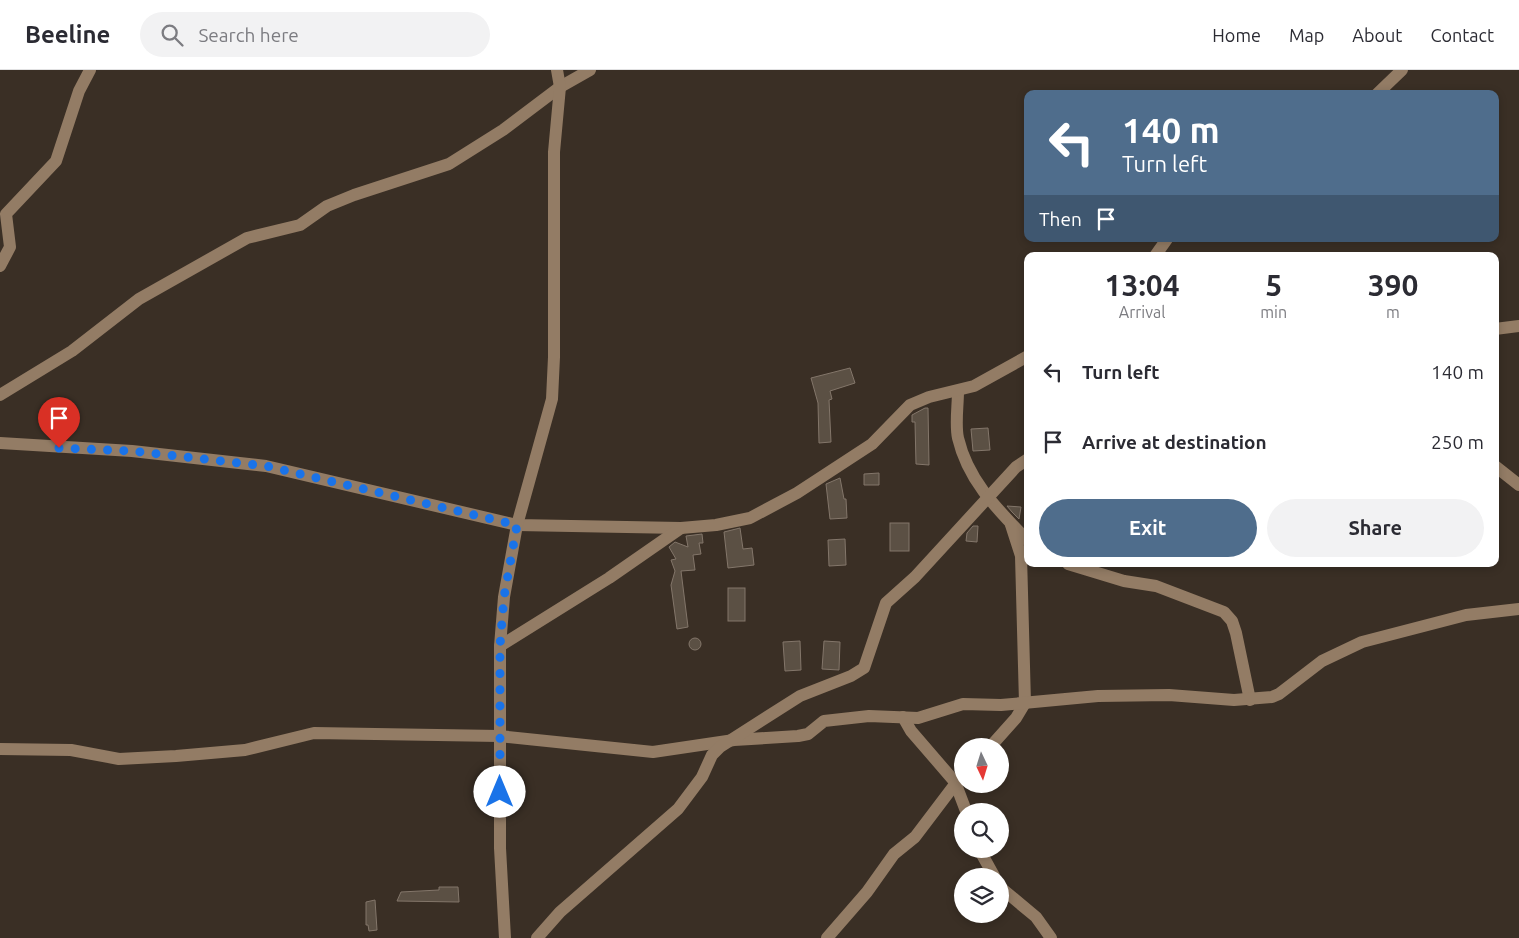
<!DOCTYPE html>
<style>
:root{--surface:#fff;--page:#f2f2f3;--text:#2b2b33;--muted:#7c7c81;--line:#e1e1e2;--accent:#4f6d8c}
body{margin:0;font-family:Ubuntu,sans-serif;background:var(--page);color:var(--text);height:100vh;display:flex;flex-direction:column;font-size:19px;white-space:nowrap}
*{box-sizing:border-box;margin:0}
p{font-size:16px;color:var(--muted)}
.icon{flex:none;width:28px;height:28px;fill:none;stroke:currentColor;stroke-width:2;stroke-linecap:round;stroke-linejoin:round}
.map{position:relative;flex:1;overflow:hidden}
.drawer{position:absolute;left:1024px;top:182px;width:475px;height:315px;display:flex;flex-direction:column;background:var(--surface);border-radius:10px;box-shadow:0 2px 8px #0003}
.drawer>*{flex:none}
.guide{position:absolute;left:1024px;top:20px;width:475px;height:152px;border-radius:10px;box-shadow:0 2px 8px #0003;background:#4f6d8c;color:#fff;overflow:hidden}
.needle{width:32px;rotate:176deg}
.tools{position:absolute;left:954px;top:668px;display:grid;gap:10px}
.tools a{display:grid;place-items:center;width:55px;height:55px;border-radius:50%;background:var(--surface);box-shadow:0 2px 8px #0003;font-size:25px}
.pin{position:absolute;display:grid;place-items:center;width:42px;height:42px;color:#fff;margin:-51px -21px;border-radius:50% 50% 50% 0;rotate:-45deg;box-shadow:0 0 5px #0007}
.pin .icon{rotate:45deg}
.me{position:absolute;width:55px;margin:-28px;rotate:0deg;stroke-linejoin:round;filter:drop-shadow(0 0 4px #0008)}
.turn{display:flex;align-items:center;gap:18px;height:105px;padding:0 15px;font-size:22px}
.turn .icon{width:65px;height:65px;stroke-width:2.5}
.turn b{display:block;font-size:35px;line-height:42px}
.then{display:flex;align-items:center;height:48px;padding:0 15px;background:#0003;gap:10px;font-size:19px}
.eta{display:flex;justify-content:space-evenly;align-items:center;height:85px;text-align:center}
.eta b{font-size:30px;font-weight:600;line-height:35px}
.button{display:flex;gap:10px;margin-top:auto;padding:10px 15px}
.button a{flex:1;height:58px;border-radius:30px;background:var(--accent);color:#fff;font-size:20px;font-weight:600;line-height:58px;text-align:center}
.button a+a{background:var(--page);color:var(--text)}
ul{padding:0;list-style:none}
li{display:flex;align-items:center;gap:15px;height:70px;padding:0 15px}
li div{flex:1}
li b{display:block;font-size:19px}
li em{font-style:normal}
header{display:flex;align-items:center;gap:30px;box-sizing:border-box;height:70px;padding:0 25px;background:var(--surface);border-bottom:1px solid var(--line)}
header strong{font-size:24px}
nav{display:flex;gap:28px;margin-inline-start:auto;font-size:18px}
.search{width:350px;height:45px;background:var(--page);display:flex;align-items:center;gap:12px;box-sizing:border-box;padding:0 18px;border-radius:28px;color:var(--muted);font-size:19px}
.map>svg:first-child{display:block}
.building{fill:#5b5044;stroke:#83766a}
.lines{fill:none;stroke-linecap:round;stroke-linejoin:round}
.minor{stroke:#937c65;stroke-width:12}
.route{stroke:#1a73e8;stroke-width:9;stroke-dasharray:0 16.2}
</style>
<header>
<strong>Beeline</strong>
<div class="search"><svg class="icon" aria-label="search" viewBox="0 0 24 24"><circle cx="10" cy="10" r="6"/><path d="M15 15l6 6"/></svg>Search here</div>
<nav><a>Home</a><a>Map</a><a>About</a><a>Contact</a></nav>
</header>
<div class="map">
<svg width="1519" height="868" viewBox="0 0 1519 868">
<rect width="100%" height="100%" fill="#3a2f25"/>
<!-- building -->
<g class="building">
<path d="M850 298 855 313 830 321 832 329 829 330 831 372 819 373 818 333 811 308Z"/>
<path d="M925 338H928L929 395 916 394 915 352H912V345Z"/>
<path d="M988 358 990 380 973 381 971 359Z"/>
<path d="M879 403V415H864V404Z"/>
<path d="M840 408 844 429H846L847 448 830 449 826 414Z"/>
<path d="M1007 436 1021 437 1019 449 1012 442Z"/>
<rect x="890" y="453" width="19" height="28"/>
<path d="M973 456H978L977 472 966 471 967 463Z"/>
<path d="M740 458 743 479 752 478 754 495 728 498 724 462Z"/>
<path d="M702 464 703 473H699L701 484 693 485 695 500 681 501 688 557 677 559 671 515 675 501 671 490 676 489 669 477 675 472 688 477 686 466Z"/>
<path d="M845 469 846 495 829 496 828 470Z"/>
<rect x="728" y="518" width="17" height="33"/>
<circle cx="695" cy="574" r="6"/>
<path d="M800 571 801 600 785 601 783 572Z"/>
<path d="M824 571 840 572 839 600 822 599Z"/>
<path d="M439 817H458L459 832 397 831 401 822 439 820Z"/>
<path d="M375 830 377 860 369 861 368 855H366V832Z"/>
</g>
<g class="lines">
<!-- minor -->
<g class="minor">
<path d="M1377 24 1402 0"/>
<path d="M1155 186 1167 169"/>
<path d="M0 196 10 177 6 144 56 91 79 21 90 0"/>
<path d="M1495 259 1519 256"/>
<path d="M958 321C958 336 955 354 958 368 968 411 998 440 1028 471"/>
<path d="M0 325 72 281 139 229 247 168 300 155 327 136 354 125 449 94 503 60 560 17 590 0"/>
<path d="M0 373 132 381 266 396 517 455 681 458 716 455 750 448 797 423 872 374 910 335 929 327 974 316 1028 286"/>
<path d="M1495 396 1519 415"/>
<path d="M1068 494 1124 511 1156 516 1224 542 1232 551 1236 563 1250 630"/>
<path d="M500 576 609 508 681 458"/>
<path d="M903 647 911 661 955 712 966 741"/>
<path d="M991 676 1016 648 1025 633 1021 486 1011 455"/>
<path d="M0 679 71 680 119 689 176 686 245 680 314 663 499 666 653 682 734 670 798 666 808 664 824 651 869 646 918 648 963 634 1001 635 1098 626 1169 625 1234 630 1272 627 1279 624 1322 591 1362 572 1466 545 1519 539"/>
<path d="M979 779 994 806"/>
<path d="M1000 817 1036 847 1051 868"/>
<path d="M505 868 500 778V576L504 527 517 455 552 329 554 287V82L560 17 557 0"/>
<path d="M537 868 560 842 678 739 702 707 712 685 720 677 800 626 851 606 864 598 886 533 915 507 1016 397 1028 389"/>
<path d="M827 868 867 822 894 784 915 767 962 705"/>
</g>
</g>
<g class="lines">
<!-- route -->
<path class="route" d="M59 378 132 381 266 396 517 455 504 527 500 576V722"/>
</g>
</svg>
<div class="tools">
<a><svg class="needle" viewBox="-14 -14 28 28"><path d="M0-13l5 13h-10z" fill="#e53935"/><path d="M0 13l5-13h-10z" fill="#7c7c81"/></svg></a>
<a><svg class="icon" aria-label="search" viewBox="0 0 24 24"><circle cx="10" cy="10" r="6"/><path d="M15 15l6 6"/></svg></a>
<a><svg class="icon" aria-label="layers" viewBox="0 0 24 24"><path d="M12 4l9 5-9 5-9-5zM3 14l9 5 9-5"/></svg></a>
</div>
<div class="pin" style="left:59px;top:378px;background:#d93025"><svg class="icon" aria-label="arrive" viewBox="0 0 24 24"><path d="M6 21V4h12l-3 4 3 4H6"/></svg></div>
<svg class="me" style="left:500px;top:722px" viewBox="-20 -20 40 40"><circle r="19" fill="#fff"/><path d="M0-13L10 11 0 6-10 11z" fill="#1a73e8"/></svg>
<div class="guide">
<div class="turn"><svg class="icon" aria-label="left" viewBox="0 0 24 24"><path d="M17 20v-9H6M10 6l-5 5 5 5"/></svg><div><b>140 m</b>Turn left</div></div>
<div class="then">Then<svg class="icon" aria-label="arrive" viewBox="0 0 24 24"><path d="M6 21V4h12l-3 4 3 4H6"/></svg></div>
</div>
<section class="drawer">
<div class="eta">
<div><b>13:04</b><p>Arrival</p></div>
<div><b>5</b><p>min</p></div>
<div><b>390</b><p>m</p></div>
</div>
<ul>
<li><svg class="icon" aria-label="left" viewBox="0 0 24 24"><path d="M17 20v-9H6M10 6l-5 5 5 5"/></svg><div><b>Turn left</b></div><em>140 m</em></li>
<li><svg class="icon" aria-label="arrive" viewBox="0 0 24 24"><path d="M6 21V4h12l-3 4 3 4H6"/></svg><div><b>Arrive at destination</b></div><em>250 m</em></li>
</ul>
<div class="button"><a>Exit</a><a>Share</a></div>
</section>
</div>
